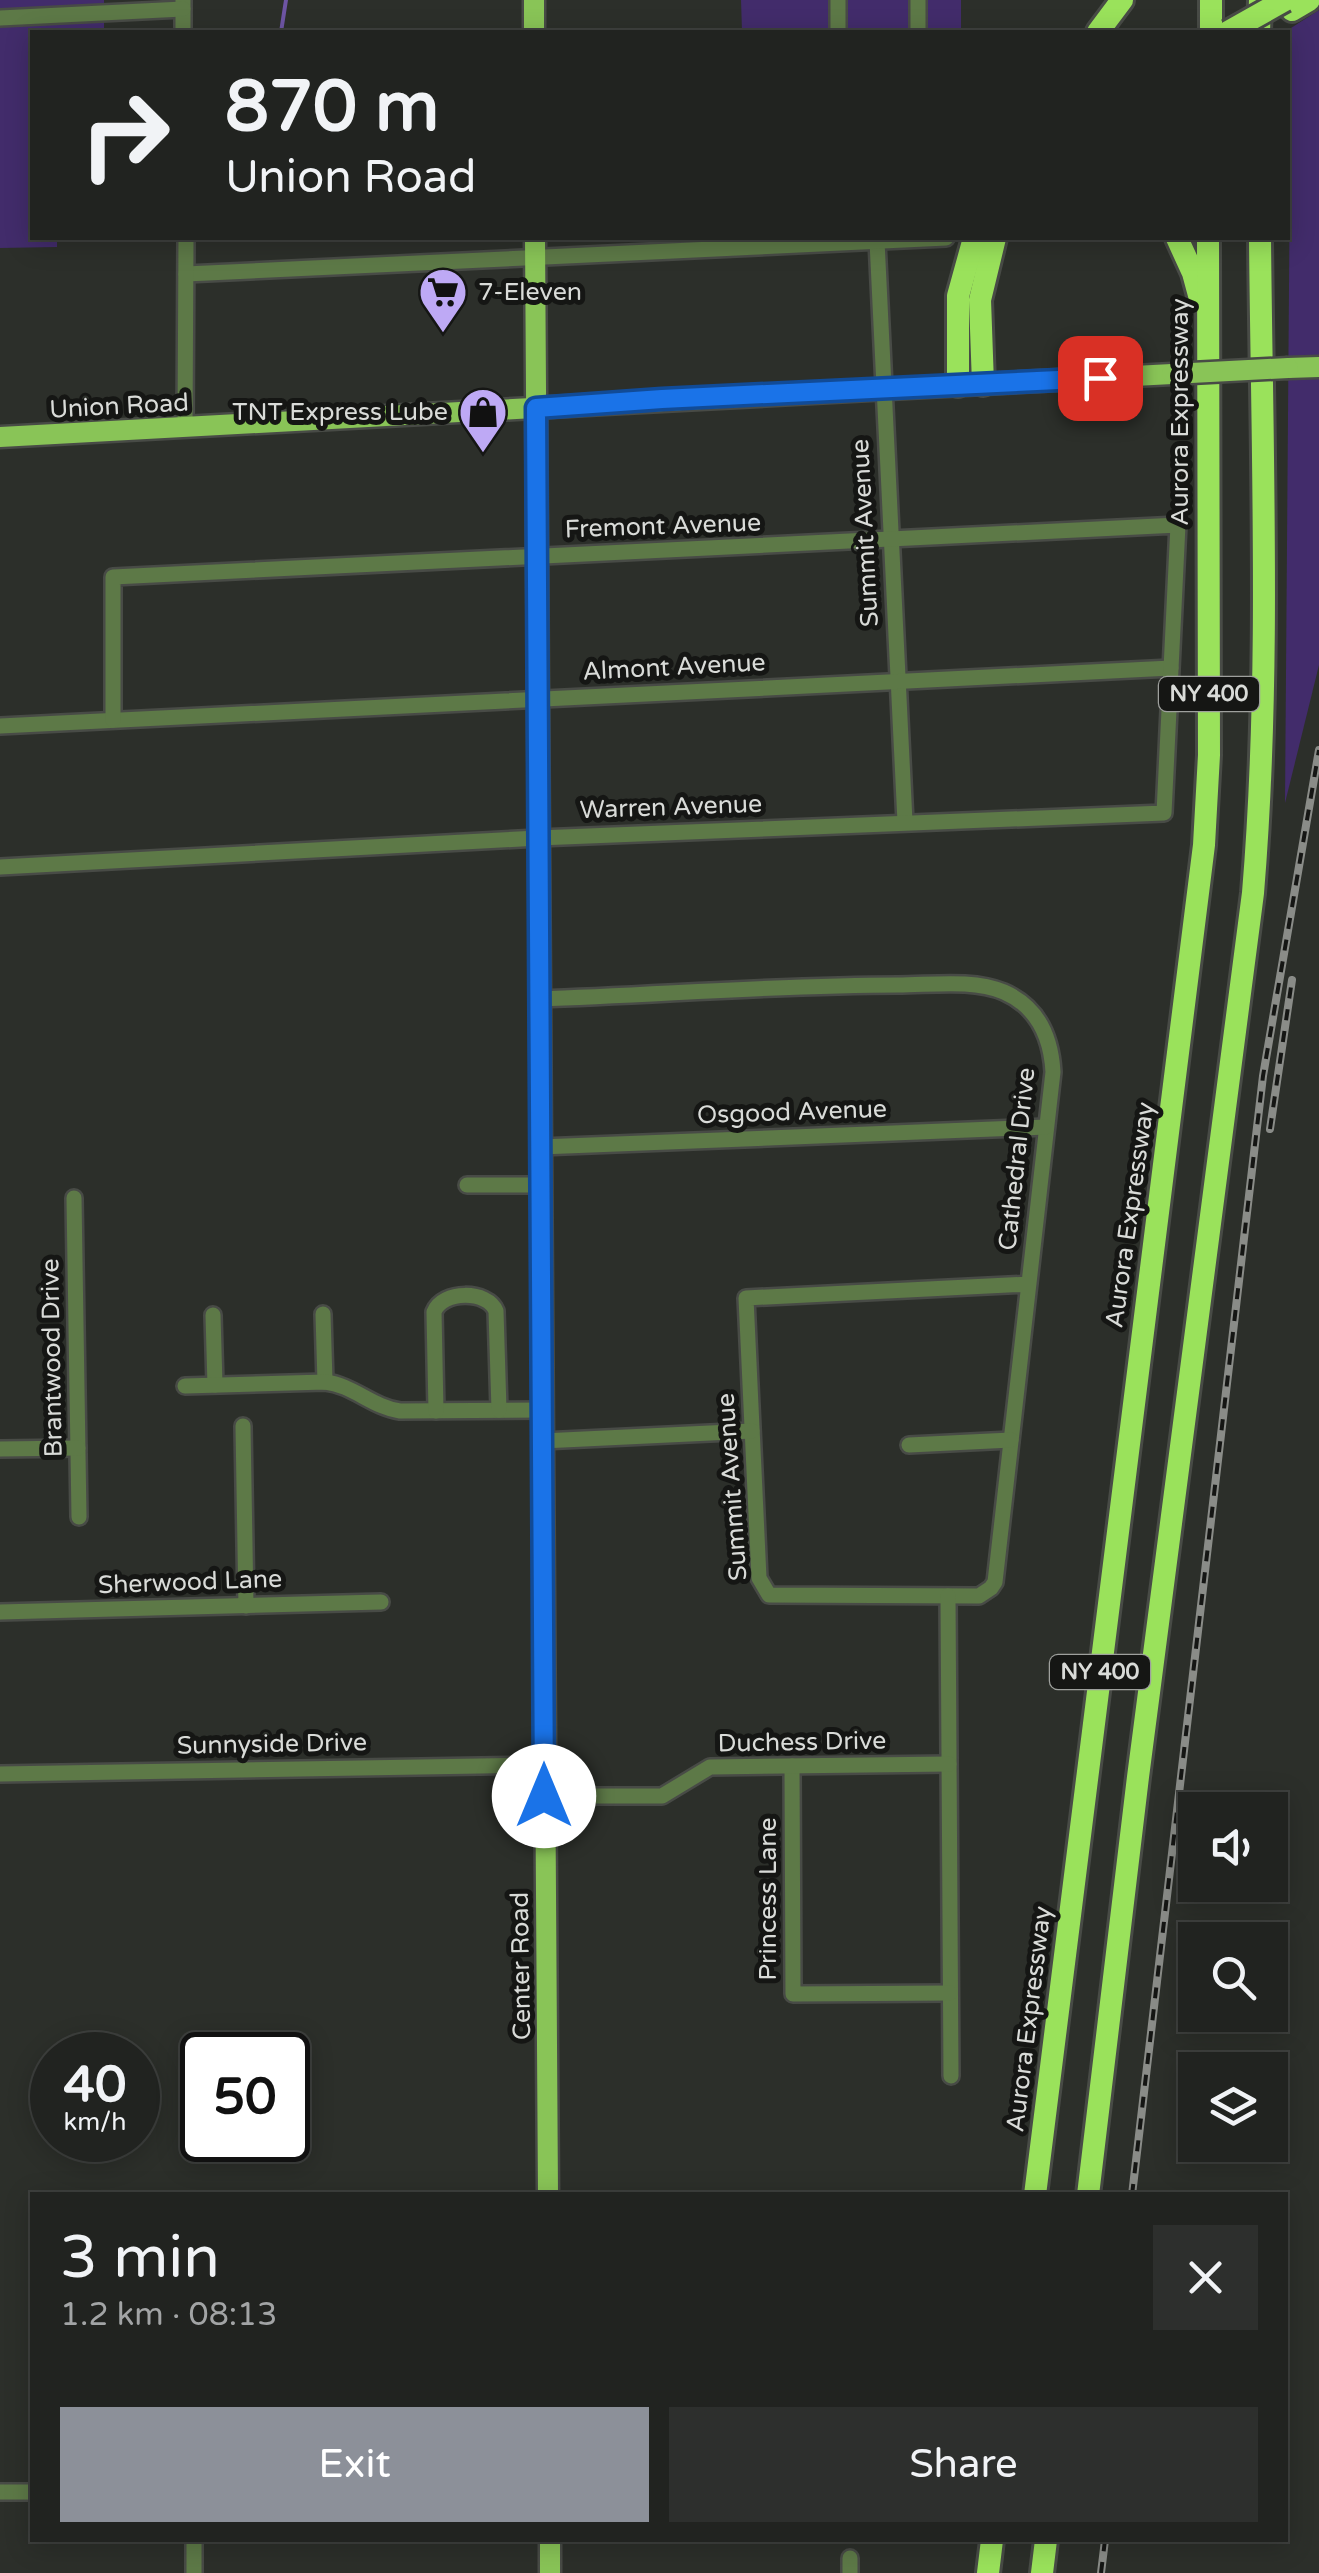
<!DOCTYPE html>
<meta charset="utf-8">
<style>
:root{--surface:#212320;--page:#2d2f2d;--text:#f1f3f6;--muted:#a2a4a5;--line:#3e403e;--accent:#8c9099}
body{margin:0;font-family:"Varela Round",sans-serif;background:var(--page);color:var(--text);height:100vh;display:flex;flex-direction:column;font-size:38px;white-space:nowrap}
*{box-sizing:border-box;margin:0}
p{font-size:32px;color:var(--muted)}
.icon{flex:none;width:55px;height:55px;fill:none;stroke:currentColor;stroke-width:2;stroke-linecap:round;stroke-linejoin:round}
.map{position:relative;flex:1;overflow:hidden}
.side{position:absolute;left:30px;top:2192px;width:1258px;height:350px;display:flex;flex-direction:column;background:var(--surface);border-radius:0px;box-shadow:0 5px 25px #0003,0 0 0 2px var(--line)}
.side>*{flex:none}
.banner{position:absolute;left:30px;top:30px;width:1260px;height:210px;border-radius:0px;box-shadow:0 5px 25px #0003,0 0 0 2px var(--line);background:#212320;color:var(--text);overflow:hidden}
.tools{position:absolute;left:1178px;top:1792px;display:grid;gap:20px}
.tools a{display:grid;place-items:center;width:110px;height:110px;border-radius:0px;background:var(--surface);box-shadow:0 5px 25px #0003,0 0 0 2px var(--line);font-size:50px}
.speed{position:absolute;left:30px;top:2032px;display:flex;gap:20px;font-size:50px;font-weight:700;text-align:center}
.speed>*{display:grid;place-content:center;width:130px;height:130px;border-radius:50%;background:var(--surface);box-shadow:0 5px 25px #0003,0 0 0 2px var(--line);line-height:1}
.speed small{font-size:25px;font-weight:400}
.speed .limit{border:5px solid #111;border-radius:15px;background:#fff;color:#111}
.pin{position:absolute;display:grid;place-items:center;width:85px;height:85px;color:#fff;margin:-42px;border-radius:20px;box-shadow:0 5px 15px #0006}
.me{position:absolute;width:110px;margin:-55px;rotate:0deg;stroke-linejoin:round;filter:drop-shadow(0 0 8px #0008)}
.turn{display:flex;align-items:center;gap:35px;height:210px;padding:0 30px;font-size:45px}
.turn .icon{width:130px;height:130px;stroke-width:2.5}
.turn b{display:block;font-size:70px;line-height:85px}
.round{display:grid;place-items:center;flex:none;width:105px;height:105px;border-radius:0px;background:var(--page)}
.overview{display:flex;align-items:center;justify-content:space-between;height:170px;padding:0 30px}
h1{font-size:60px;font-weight:600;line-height:75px}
.action{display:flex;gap:20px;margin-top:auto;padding:20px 30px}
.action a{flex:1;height:115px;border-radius:0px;background:var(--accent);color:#fff;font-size:40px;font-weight:600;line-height:115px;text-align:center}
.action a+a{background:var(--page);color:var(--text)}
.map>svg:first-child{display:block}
.green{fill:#422c6b}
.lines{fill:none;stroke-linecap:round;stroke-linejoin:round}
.stream{stroke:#6e55a4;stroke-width:4}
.minor-casing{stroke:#484b46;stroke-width:20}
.major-casing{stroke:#484b46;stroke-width:25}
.highway-casing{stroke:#484b46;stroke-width:28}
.minor{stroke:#5d7947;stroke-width:15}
.major{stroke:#89c457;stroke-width:20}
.highway{stroke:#9ae25b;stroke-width:22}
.rail-casing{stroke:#8a8c88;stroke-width:8}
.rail{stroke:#151614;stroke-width:4;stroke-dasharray:11;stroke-linecap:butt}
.major-bridge-casing{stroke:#484b46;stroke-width:25;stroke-linecap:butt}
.highway-bridge-casing{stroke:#484b46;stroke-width:28;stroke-linecap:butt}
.major-bridge{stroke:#89c457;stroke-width:20}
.highway-bridge{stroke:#9ae25b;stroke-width:22}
.route-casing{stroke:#114b97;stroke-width:25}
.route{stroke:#1a73e8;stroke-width:18}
.labels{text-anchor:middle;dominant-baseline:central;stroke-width:10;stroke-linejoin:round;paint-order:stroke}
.shield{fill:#151614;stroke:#9ea09d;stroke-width:2.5}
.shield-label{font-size:22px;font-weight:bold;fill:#d9dbd8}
.poi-label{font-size:25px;fill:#d9dbd8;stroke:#151614;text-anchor:start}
.street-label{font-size:25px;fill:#d9dbd8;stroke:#151614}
</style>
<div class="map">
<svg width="1319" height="2573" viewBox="0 0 1319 2573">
<rect width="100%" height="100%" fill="#2c2f2a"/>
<!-- green -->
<g class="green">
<path d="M0 0H104V32H32V238H57V247L0 248Z"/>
<path d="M741 0H961V32H742Z"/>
<path d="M1319 10V665L1285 803 1291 28Z"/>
</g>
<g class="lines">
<!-- stream -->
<path class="stream" d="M281 32 286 0"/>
<!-- minor casing -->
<g class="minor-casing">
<g id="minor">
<path d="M183 0V32"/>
<path d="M0 18 183 9"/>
<path d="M838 32V0"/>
<path d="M918 32V0"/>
<path d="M877 241 905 822"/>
<path d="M186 274 946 238"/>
<path d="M185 428 186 238"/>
<path d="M0 726 1171 668"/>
<path d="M0 867 538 838 1164 813 1178 525 113 577V720"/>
<path d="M539 999C659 995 778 985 898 985 932 985 973 979 1004 992 1038 1007 1051 1037 1053 1072L995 1582 991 1588 979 1596 769 1595 759 1578 746 1298 1029 1284"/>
<path d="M540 1147 1046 1127"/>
<path d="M467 1185H541"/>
<path d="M74 1198 79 1517"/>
<path d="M323 1314 325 1382"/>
<path d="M213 1315 215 1385"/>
<path d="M185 1386 325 1382C353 1385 372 1407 400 1411L542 1410"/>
<path d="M436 1411 434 1312C442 1290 488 1290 496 1311L499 1410"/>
<path d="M243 1426 246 1606"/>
<path d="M542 1441 752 1431"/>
<path d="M909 1445 1011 1440"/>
<path d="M0 1449 78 1448"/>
<path d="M948 1596 951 2076"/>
<path d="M0 1612 381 1602"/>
<path d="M792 1766 793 1994 950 1993"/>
<path d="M0 1774 544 1765"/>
<path d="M544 1796H662L710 1767 949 1764"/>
<path d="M0 2492H32"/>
<path d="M194 2540V2573"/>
<path d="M850 2573V2558"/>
</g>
</g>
<!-- major casing -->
<g class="major-casing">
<g id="major">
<path d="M534 0V32"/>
<path d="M535 238 548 2195"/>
<path d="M1288 368 1319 367"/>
<path d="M0 437C391 415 781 395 1172 374"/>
<path d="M550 2573V2540"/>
</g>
</g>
<!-- highway casing -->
<g class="highway-casing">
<g id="highway">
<path d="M1292 10 1309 0"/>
<path d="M1098 32 1122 0"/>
<path d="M1211 32V0"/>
<path d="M1259 32 1260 0"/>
<path d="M1177 238 1193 273 1200 299"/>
<path d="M983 384 980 300 995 238"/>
<path d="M958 385V296L974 238"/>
<path d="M1035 2195 1204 845 1209 755 1208 238"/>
<path d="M1088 2195 1138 1777 1253 893C1271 676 1262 456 1260 238"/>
<path d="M988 2573 992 2540"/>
<path d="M1042 2573 1046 2540"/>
</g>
</g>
<!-- minor -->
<use href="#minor" class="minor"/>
<!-- major -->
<use href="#major" class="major"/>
<!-- highway -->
<use href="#highway" class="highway"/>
<!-- rail casing -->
<g class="rail-casing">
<g id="rail">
<path d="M1270 1129 1292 980"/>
<path d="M1132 2195 1263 1076 1319 750"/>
<path d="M1101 2573 1105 2540"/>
</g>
</g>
<!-- rail -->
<use href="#rail" class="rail"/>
<!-- major-bridge casing -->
<g class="major-bridge-casing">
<path id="major-bridge" d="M1172 374 1288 368"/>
</g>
<!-- highway-bridge casing -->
<g class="highway-bridge-casing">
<path id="highway-bridge" d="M1228 32 1285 0"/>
</g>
<!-- major-bridge -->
<use href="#major-bridge" class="major-bridge"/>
<!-- highway-bridge -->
<use href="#highway-bridge" class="highway-bridge"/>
</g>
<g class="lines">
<!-- route casing -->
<g class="route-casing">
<path id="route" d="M544 1796 536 408 662 399 1100 378"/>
</g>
<!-- route -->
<use href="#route" class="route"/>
</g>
<!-- icons -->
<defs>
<g id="supermarket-pin" transform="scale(2.5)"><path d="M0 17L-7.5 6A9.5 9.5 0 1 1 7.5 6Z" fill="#bea9f5" stroke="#151614"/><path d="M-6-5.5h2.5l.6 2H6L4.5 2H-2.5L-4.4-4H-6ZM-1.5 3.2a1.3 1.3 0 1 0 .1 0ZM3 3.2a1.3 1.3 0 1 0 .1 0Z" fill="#111"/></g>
<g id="shop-pin" transform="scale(2.5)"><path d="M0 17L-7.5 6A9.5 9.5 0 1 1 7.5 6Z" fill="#bea9f5" stroke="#151614"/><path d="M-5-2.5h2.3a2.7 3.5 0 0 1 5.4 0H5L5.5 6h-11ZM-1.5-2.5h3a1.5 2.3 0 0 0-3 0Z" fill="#111"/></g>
</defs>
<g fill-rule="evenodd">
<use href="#supermarket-pin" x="443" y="292"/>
<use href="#shop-pin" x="483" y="412"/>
</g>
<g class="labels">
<!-- shield labels -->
<g class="shield">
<rect x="1159" y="677" width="100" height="34" rx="8"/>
<rect x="1050" y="1655" width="100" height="34" rx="8"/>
</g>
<g class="shield-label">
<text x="1209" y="694">NY 400</text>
<text x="1100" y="1672">NY 400</text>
</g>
<!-- poi labels -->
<g class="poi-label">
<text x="478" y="292">7-Eleven</text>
<text x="448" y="412" text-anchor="end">TNT Express Lube</text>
</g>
<!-- street labels -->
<g class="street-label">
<text transform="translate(119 406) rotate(-3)">Union Road</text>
<text transform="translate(1180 412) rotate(-90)">Aurora Expressway</text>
<text transform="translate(663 526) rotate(-2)">Fremont Avenue</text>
<text transform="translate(865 533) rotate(-93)">Summit Avenue</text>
<text transform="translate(674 667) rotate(-3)">Almont Avenue</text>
<text transform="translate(671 807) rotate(-2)">Warren Avenue</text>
<text transform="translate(792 1112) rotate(-2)">Osgood Avenue</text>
<text transform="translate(1017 1159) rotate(-84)">Cathedral Drive</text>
<text transform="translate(1130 1215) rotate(-82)">Aurora Expressway</text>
<text transform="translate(52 1358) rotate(-91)">Brantwood Drive</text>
<text transform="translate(732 1487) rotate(-94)">Summit Avenue</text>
<text transform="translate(190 1582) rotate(-2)">Sherwood Lane</text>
<text transform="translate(802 1742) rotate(-1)">Duchess Drive</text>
<text transform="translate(272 1744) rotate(-1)">Sunnyside Drive</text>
<text transform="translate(768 1899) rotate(-90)">Princess Lane</text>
<text transform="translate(521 1966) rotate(-91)">Center Road</text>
<text transform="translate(1029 2019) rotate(-83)">Aurora Expressway</text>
</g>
</g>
</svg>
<div class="tools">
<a><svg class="icon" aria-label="sound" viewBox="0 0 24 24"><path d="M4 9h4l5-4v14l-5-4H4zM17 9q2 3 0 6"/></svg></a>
<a><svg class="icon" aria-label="search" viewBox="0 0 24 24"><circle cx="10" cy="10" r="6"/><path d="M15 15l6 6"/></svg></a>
<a><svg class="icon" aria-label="layers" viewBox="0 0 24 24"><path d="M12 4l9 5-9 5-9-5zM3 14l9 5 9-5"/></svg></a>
</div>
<div class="speed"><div>40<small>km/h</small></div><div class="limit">50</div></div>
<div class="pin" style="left:1100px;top:378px;background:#d93025"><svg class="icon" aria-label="arrive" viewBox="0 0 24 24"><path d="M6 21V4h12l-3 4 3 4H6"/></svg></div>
<svg class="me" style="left:544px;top:1796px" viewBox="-20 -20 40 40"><circle r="19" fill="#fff"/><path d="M0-13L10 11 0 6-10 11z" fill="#1a73e8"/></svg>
<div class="banner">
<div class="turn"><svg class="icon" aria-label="right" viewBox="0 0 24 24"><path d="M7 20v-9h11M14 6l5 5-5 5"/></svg><div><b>870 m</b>Union Road</div></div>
</div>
<section class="side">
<div class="overview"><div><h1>3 min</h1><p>1.2 km · 08:13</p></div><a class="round"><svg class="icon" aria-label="close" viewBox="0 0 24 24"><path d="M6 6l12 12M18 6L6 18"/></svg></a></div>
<div class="action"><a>Exit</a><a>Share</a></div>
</section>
</div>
